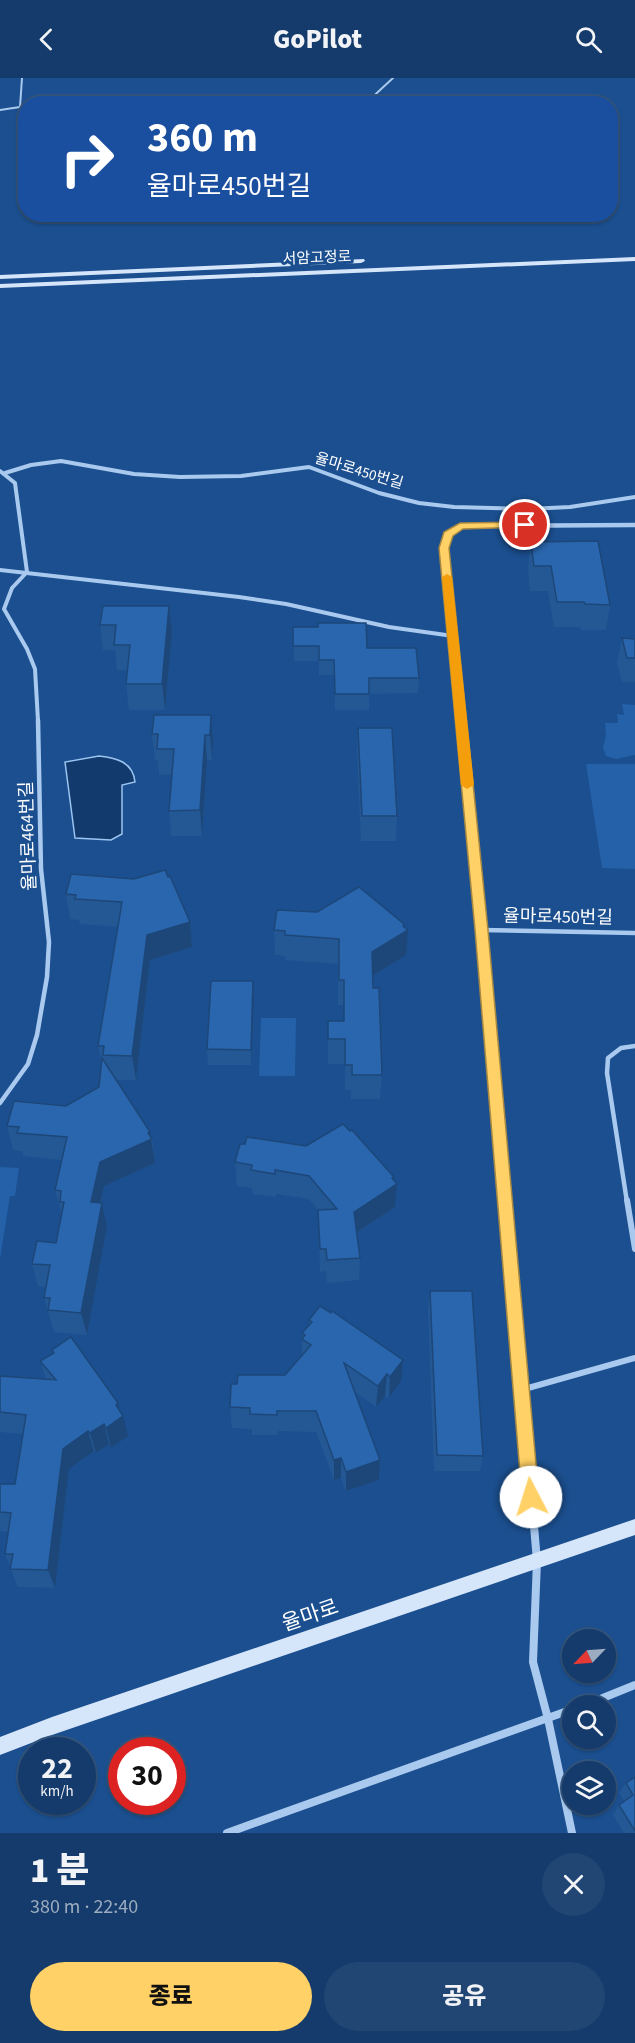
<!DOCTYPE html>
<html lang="ko">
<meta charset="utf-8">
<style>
:root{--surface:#143b6b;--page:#214673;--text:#f1f3f6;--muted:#9dadc1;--line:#33557e;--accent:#ffd166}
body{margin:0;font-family:"Source Sans 3","Noto Sans KR",sans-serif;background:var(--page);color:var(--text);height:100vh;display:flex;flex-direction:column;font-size:22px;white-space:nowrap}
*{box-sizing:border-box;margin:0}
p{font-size:20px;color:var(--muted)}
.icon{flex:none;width:33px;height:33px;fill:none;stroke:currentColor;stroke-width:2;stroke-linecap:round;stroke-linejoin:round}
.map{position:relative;height:1755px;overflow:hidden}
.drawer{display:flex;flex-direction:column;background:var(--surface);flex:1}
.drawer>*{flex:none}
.top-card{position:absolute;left:18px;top:18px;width:600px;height:126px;border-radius:24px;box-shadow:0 2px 4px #0004,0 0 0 2px var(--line);background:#1a4fa0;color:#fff;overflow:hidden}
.needle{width:39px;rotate:245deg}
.buttons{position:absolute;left:562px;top:1551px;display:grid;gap:12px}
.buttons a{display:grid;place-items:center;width:54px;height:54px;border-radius:50%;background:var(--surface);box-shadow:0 2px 4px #0004,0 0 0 2px var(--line);font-size:30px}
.speed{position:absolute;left:18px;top:1659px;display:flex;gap:12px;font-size:30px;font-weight:700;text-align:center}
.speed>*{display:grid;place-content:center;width:78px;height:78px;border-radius:50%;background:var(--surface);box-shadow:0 2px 4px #0004,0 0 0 2px var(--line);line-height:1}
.speed small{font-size:15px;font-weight:400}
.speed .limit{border:9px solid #d22;background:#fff;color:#111}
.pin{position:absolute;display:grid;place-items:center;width:51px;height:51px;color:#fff;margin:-26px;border:3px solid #fff;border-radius:50%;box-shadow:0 2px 6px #0007}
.me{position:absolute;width:66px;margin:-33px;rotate:355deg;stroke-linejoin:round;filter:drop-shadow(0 0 4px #0008)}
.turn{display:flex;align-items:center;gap:21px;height:126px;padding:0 30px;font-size:27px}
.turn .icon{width:78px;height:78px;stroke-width:2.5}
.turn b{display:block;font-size:42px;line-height:51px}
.round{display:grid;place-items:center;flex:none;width:63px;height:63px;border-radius:32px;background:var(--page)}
.summary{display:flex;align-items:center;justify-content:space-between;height:102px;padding:0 30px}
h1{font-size:36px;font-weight:800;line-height:45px}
.button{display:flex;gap:12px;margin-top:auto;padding:12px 30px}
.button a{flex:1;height:69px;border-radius:36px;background:var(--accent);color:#111;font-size:24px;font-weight:800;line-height:69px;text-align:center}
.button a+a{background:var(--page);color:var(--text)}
header{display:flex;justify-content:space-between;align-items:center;height:78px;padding:0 30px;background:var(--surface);font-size:27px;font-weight:800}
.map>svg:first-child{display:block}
.green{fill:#2461a8}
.water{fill:#123a6d;stroke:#9cc4f0;stroke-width:1.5}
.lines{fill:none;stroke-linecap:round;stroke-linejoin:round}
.lane-far3{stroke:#a9c9ee;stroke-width:2}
.lane-far2{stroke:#a9c9ee;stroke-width:4}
.lane-far1{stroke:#a9c9ee;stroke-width:4.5}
.lane{stroke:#a9c9ee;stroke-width:6}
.street-far2{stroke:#a9c9ee;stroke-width:4.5}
.street-far1{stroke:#a9c9ee;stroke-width:6}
.street{stroke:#a9c9ee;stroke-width:8}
.secondary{fill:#d6e6fa;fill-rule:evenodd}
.wall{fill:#245895}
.shaded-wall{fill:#1d4779}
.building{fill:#2a66ad;stroke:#1d4779;stroke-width:1.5}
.route{fill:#ffd166;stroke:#a68842;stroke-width:1.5}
.slow{fill:#f59e0b}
.labels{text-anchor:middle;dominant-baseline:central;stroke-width:6;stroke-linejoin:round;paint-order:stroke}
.far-street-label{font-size:15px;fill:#fff;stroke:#1b4f8f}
.street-label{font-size:18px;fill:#fff;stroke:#1b4f8f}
.near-street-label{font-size:21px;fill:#fff;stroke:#1b4f8f}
</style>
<header><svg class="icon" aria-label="back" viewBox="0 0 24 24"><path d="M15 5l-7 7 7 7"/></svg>GoPilot<svg class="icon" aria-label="search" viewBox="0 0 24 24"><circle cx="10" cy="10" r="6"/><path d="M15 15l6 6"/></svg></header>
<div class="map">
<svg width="635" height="1755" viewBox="0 0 635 1755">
<rect width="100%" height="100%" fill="#1b4f8f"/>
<!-- green -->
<g class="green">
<path d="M622 626 635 627V677L616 681 606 678 603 670 606 657 605 645H618L617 636 624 637Z"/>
<path d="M586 686H635V791L602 790Z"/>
<path d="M261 940H296L295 998H259Z"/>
<path d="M0 1089 19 1090 15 1118H10L0 1181Z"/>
</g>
<!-- water -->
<path class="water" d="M99 678C117 680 133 684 135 704L122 707V756L111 762 75 760 65 684Z"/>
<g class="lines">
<!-- lane-far3 -->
<g class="lane-far3">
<path d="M365 26 393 0"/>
<path d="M0 32 20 29 22 0"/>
</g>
<!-- lane-far2 -->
<g class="lane-far2">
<path d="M0 393 15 405 27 494 12 510 4 531 27 571 35 591 38 643"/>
<path d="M5 395 31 387 61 383 134 396 180 399 241 398 309 389 379 415 419 425 454 429 529 431 570 429 635 419"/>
<path d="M0 492 239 519 286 526 389 549 453 558"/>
</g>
<!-- lane-far1 -->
<g class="lane-far1">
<path d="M482 852 635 855"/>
<path d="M0 1025 28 986 37 957 47 899 49 864 41 791 38 642"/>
<path d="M627 1124 607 995 608 980 621 970 635 968"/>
</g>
<!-- lane -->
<g class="lane">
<path d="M627 1122 635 1171"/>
<path d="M521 1312 635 1280"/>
</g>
<!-- street-far2 -->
<path class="street-far2" d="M461 643 444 470 448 456 460 448 635 447"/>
<!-- street-far1 -->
<path class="street-far1" d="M461 642 506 1124"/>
<!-- street -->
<g class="street">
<path d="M506 1122 537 1483 533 1584 548 1641 572 1755"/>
<path d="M583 1628 635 1607"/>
<path d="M227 1755 573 1631"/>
</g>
<!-- secondary -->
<g class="secondary">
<path d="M635 179V183L0 210V206Z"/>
<path d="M364 181 365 183 361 185 0 201V197Z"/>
<path d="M635 1441V1457L52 1657 0 1677V1659L52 1639Z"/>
</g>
</g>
<!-- wall -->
<g class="wall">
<path d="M531 464 610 527 606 552H581L580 549H554L548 513H530L528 490Z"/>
<path d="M169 528 172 554 165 632H129L126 606 127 592H117L115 572H103L100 547Z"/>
<path d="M293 549 367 570 419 600 418 615 369 616V632H335L334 597H319V583H294Z"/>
<path d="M622 560 635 561V604H622L617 585Z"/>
<path d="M211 637 213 663 212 682H207L202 758H171L169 733 172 696 159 697 158 682H155L152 656Z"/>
<path d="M358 650 397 738 396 763H361L357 676Z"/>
<path d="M71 796 190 844 192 869 150 882 136 1002H116L152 1061 155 1085 104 1108 101 1125H102L107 1148 87 1257 54 1254 44 1220 46 1209 38 1208 32 1186 56 1165 62 1136 55 1112 62 1082 23 1078 22 1073 13 1072 7 1048 66 1028 99 1009 102 988 98 968 118 849 80 846 79 842 70 841 66 816Z"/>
<path d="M404 849 406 877 373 898 382 997 380 1021H351V1012H345V986H328V943H344V927H338V886L285 882V878L275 877 274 852Z"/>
<path d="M253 903 254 919 251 987H208L207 971Z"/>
<path d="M235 1084 394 1102 395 1129 357 1155 360 1180 359 1202 327 1205 326 1193 320 1194 318 1132 309 1121 276 1116V1119L253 1116 252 1110 237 1108Z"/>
<path d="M430 1213 483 1378 480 1393H434L428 1230Z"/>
<path d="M309 1242 401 1303 389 1320 385 1318 376 1329 355 1314 380 1382 379 1402 346 1413 341 1400 334 1402 316 1354 278 1353V1357H252V1351L232 1350 230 1329 237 1306 285 1297 302 1278V1255L309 1248Z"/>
<path d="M52 1272 120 1333 128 1358 111 1370 109 1366 96 1375 94 1373 69 1391 55 1510 18 1509 5 1476 8 1454 0 1453V1406H15L23 1356 0 1354V1298L46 1301 40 1283 53 1276Z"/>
<path d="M635 1699V1755H624L613 1737 619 1727 624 1723 619 1715 626 1705Z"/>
</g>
<!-- shaded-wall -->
<g class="shaded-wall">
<path d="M169 528 172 554 165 632 162 606Z"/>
<path d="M211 637 213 663 212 682 210 657Z"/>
<path d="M205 657 207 682 202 758 200 732Z"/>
<path d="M190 844 192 869 150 882 136 1002 132 978 147 857Z"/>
<path d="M404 846V854L408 852 406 877 371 899 372 874Z"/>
<path d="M253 903 254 919 251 987V972Z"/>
<path d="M150 1054 155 1085 104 1108 96 1148 91 1124 100 1084Z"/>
<path d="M394 1099 393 1108 397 1106 395 1129 353 1157 354 1134Z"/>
<path d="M102 1125 107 1148 87 1257 81 1235Z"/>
<path d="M403 1282 401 1303 389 1320 390 1299Z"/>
<path d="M387 1296 385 1318 376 1329 378 1308Z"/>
<path d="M118 1325 121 1339 123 1338 128 1358 111 1370 106 1350 116 1327Z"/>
<path d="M104 1346 109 1366 96 1375 90 1355Z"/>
<path d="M88 1353 94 1373 69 1391 55 1510 48 1492 63 1371Z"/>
<path d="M341 1380V1400L334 1402V1382Z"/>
<path d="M380 1382 379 1402 346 1413V1394Z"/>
</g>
<!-- building -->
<g class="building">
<path d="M598 463 610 527 585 526 584 524H557L551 488H534L531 464Z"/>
<path d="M103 528H169L162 606H126L130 567H114L116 547H100Z"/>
<path d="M318 545H366L367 570H416L419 600H369V616H335L334 582H319V568H293V549H318Z"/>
<path d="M622 560 635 561V580H627Z"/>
<path d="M154 637H211L210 657H205L200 732 169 733 174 671H157L158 656H152Z"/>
<path d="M358 650H392L397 738H362Z"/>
<path d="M165 792 168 799 170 798 190 844 147 857 132 978 103 977 104 968H98L122 824 75 821 76 817 66 816 71 796 134 801Z"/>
<path d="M359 809 404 846 403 848 408 852 372 874 373 910H379L382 997H352V987H345V961H328V943H344V902H339V861L285 857V853L274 852 277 832 317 834Z"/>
<path d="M211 903H253L251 972 207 971Z"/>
<path d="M102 980 150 1054 148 1055 152 1061 100 1084 91 1124 102 1125 81 1235 48 1232 50 1220H44L50 1187 32 1186 37 1163 56 1165 64 1124H60L61 1113 55 1112 67 1059 17 1055 19 1049 7 1048 14 1023 66 1028 99 1009Z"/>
<path d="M343 1046 350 1053 352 1052 394 1099 392 1100 397 1106 354 1134 360 1180 327 1182 326 1171H320L318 1132 337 1131 309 1098 275 1092V1096L251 1092 252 1087 235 1084 240 1066H245L247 1059 306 1068Z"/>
<path d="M430 1213H472L483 1378 437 1377Z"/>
<path d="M320 1228 331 1235 332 1233 403 1282 390 1299 387 1296 378 1308 344 1285 380 1382 346 1394 341 1380 334 1382 316 1333H277V1337L250 1336V1330L230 1329 231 1306H237L238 1297H285L311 1267 302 1261 305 1257 302 1255 312 1244 309 1242Z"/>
<path d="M71 1259 118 1325 116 1327 123 1338 106 1350 104 1346 90 1355 88 1353 63 1371 48 1492 10 1491 13 1476H5L11 1435 0 1434V1406H15L26 1337 0 1334V1298L56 1302 40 1283 54 1275 52 1272Z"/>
<path d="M635 1699V1753L619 1727 633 1717 626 1705Z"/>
</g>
<!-- route -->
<path class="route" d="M525 444 530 447 528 449 463 451 453 458 449 470 488 852 539 1419 537 1425 531 1428 524 1425 522 1419 475 852 439 470 444 454 460 445Z"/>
<!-- slow -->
<path class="slow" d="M447 496 452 499 474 707 467 711 461 707 442 499Z"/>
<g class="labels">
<!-- far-street labels -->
<g class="far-street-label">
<text transform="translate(317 180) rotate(-2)">서암고정로</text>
<text transform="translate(359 393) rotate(17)">율마로450번길</text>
</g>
<!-- street labels -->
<g class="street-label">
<text transform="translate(28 758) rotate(-92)">율마로464번길</text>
<text transform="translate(558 839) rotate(1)">율마로450번길</text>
</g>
<!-- near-street labels -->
<g class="near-street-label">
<text transform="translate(310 1537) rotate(-19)">율마로</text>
</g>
</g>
</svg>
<div class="buttons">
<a><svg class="needle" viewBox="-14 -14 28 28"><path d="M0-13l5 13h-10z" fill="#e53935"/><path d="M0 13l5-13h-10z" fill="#9dadc1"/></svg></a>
<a><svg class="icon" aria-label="search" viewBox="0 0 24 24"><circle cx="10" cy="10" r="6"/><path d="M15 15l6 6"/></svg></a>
<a><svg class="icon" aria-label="layers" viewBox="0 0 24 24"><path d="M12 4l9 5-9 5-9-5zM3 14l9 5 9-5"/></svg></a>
</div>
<div class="speed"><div>22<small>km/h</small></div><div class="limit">30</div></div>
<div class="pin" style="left:525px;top:447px;background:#d93025"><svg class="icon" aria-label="arrive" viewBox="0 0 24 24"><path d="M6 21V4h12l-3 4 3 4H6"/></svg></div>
<svg class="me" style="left:531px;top:1419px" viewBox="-20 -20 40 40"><circle r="19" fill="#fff"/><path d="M0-13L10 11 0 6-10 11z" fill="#ffd166"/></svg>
<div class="top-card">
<div class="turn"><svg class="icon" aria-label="right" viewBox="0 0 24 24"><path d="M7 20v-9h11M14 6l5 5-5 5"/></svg><div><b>360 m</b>율마로450번길</div></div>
</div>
</div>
<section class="drawer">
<div class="summary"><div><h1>1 분</h1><p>380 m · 22:40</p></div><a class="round"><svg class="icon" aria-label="close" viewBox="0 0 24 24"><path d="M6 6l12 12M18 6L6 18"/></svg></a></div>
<div class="button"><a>종료</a><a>공유</a></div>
</section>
